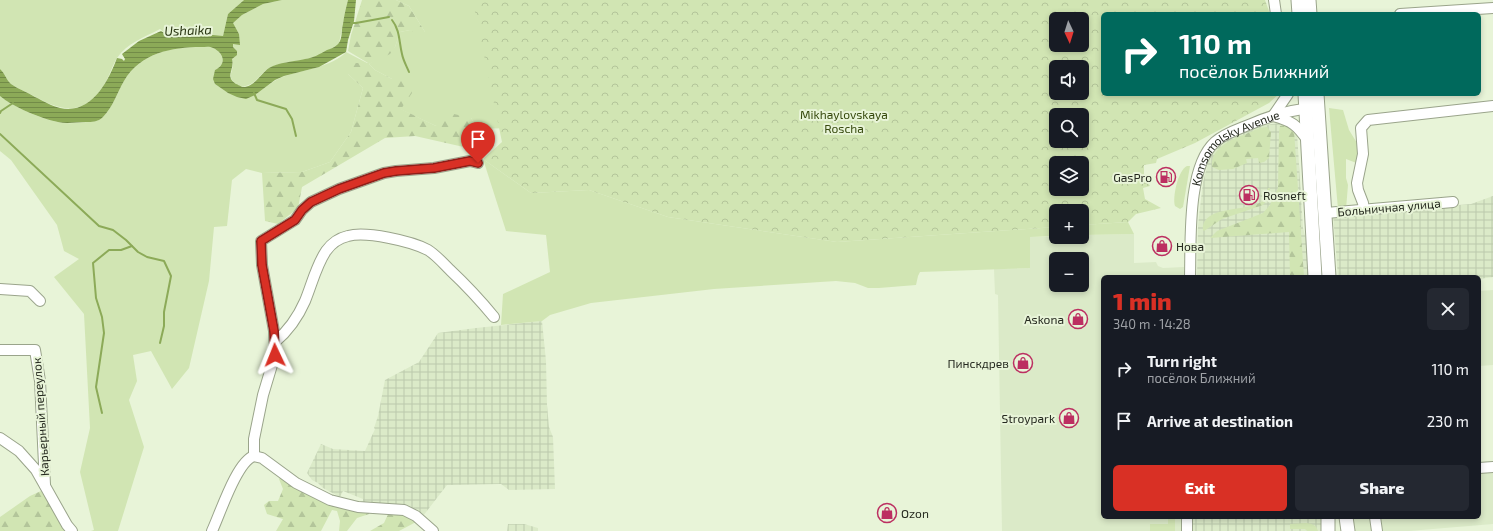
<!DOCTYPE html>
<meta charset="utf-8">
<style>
:root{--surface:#171b24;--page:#242831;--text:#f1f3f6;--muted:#9ea1a6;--accent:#d93025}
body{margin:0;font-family:"Exo 2",sans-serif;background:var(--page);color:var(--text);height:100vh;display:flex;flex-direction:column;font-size:15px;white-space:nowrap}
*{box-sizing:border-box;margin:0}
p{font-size:13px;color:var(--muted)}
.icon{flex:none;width:22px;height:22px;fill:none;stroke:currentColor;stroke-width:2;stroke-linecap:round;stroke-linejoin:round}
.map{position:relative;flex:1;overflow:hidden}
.drawer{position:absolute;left:1101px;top:275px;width:380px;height:244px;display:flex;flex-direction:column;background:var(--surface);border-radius:6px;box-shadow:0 2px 6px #0003}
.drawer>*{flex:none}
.banner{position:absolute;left:1101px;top:12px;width:380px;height:84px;border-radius:6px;box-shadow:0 2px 6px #0003;background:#00695c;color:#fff;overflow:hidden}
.needle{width:26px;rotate:176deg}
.buttons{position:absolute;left:1049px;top:12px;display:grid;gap:8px}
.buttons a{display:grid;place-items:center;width:40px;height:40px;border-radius:6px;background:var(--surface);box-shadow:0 2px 6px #0003;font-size:20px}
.pin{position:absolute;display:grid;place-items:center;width:34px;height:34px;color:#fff;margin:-41px -17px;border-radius:50% 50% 50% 0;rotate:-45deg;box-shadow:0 0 4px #0007}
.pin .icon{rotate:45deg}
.me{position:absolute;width:44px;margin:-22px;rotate:358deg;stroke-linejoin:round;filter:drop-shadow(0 0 3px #0008)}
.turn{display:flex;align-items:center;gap:14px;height:84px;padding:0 12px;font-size:18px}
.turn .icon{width:52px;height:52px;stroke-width:2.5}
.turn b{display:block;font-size:28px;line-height:34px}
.round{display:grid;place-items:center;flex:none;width:42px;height:42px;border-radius:6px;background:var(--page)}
.head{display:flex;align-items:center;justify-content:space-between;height:68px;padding:0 12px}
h1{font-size:24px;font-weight:800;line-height:30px;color:var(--accent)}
.cta{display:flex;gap:8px;margin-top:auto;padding:8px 12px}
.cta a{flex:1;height:46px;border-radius:6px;background:var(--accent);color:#fff;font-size:16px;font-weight:800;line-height:46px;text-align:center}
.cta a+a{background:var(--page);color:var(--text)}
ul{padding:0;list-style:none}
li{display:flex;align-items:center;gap:12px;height:52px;padding:0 12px}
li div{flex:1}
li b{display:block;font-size:15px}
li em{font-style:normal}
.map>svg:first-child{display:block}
.built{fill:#dbeac8;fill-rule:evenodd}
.industrial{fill:url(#industrial-grid)}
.grass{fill:#d1e5b3}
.forest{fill:url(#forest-firs)}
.park{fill:url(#park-crowns);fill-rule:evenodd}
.water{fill:url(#water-rules)}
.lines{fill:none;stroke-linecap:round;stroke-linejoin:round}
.stream{stroke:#8caa58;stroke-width:2}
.minor-casing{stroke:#9aa48b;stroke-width:12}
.major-casing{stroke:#9aa48b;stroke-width:15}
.minor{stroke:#fff;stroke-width:10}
.major{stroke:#fff;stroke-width:13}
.route-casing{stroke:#8d1f18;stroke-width:10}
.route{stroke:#d93025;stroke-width:7}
.labels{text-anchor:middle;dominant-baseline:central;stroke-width:4;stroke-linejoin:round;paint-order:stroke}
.park-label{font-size:12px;fill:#374a0e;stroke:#e8f4d8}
.street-label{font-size:12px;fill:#262a20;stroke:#e8f4d8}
.poi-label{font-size:12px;fill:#262a20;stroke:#e8f4d8;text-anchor:end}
.water-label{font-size:13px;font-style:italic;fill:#283411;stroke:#e8f4d8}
</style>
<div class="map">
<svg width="1493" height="531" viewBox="0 0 1493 531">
<defs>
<pattern id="industrial-grid" width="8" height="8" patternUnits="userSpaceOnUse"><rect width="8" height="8" fill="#dbeac8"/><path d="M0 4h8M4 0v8" fill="none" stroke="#bcc9ac"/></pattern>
<pattern id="forest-firs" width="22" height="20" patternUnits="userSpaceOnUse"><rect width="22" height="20" fill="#d1e5b3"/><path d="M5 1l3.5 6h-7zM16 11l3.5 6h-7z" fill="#b3c59a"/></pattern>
<pattern id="park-crowns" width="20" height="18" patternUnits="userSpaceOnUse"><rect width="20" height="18" fill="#d1e5b3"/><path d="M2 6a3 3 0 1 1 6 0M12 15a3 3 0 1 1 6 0" fill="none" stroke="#b3c59a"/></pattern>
<pattern id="water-rules" width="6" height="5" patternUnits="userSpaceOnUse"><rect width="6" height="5" fill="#8caa58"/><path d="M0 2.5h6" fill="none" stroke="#728b48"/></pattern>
</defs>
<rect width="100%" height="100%" fill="#e8f4d8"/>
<!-- built -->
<g class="built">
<path d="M1134 234V263L1156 262 1158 266 1163 268 1184 267V277H1103V517H1182V531H1002L998 295 995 294 994 269 1030 268 1029 237H1082V235ZM1056 259H1082V285H1056Z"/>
<path d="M1493 290V365L1479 366V291Z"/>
<path d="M1493 470V524L1409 531H1355L1353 517H1479V471Z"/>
</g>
<!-- industrial -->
<g class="industrial">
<path d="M1287 122 1297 132 1303 228 1307 243 1309 277H1197L1198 225 1203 182 1208 163 1214 151 1224 140 1257 126Z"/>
<path d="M1493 196V277L1479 279V277H1338L1333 215 1471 204Z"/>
<path d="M542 321 546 361 547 405 549 427 553 437 555 489 509 490 501 484 447 485 423 516 372 502 371 505 363 502V499L343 491 340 497 323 488 318 483 312 480 307 473 321 444 333 449 365 451 375 429 374 428 378 416 385 380 419 362 438 333 476 328Z"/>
<rect x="1191" y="517" width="131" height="14"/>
<path d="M508 524H524L538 528V531H507Z"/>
</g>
<!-- grass -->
<g class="grass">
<path d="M0 0H244L228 14 223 36C212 35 195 36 187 30L186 34H183L182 31C176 29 172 31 166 34L160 29C145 37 127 43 117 58 110 70 108 82 98 93 77 118 56 108 32 95 26 92 17 88 11 84 6 80 5 73 0 69Z"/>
<path d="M282 0H348L339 43C330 51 317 57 306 59 294 62 280 62 269 68 259 74 257 85 241 87 222 77 236 73 232 59L237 51 233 47V44L239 34 232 23 242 15 263 4Z"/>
<path d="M396 0H477L509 128 478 129 471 118 436 126 400 109 392 79 375 70 369 64 348 74 363 88 351 132 330 162 302 172 262 173 246 169 232 180 227 226 214 227 209 281 189 368 172 389 151 351 133 355 137 381 129 400 144 447 118 531H91L94 530 80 472 90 428 84 314 54 277 79 259 64 251 57 225 11 160 0 151V96C14 107 41 119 58 122 67 124 77 123 86 122 92 122 98 122 103 117 113 107 117 93 124 81 138 56 168 47 195 47 200 47 208 45 213 48 224 53 227 64 215 70V84L228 93 255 95C265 88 273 80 285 76 303 70 332 67 346 52L369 64 395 47 400 32 410 30 425 32 409 6Z"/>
<path d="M1329 108 1343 110 1349 130 1357 143 1359 164 1346 159V178L1348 185 1346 209H1338Z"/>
<path d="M483 159 531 193 589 190 668 217 837 242 1056 227V236L1030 237V268L920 272 918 276 916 285 879 288H868L855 283 836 281 714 289 591 303 550 315 542 321 501 325 503 294 550 272 546 235 506 231Z"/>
<path d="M1187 166H1190L1183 207 1180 209 1175 206C1172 198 1178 170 1187 166Z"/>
<path d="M1128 222 1134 234 1082 235V225Z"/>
<path d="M1168 517H1175V531H1150V524H1168Z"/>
<path d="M1307 523C1313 524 1316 525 1318 531H1307L1305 529H1290V524Z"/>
</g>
<!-- forest -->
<g class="forest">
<path d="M362 0H396L409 6 425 32 421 36 410 30 400 32 395 47 390 54 369 64 375 70 392 79 404 72 412 93 401 109 436 126 441 118 454 114 471 118 478 129 477 150 415 136 385 138 302 187 298 208 278 224 265 221 262 173 302 172 330 162 351 132 363 88 348 74 349 63H368L348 51 351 35Z"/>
<path d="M1284 125 1294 130 1304 277H1290L1289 232 1210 238 1217 231 1263 213 1270 205 1278 188 1279 132 1280 126Z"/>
<path d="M1267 127 1271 132 1269 158 1264 162 1259 163 1258 158 1246 159 1247 163 1233 169 1219 170 1212 167C1210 148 1232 139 1246 134 1253 131 1259 127 1267 127Z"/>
<path d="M1268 188H1270L1269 197 1263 205 1222 219 1204 231 1203 230C1202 205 1246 212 1261 202 1265 199 1266 192 1268 188Z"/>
<path d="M281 476 370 510 369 514 357 518 347 531H339L340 521 337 511 332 510 321 531H276L283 519 267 514 264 505 269 501H278L283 489 279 479Z"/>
<path d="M41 491 67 531H0V517L30 496Z"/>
<path d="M389 512 402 514 416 522 399 531H370L384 523Z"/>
</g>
<!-- park -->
<path class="park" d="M471 0H1265L1270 14H1103V94H1279L1269 103 1195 143 1157 159 1156 163 1144 165V175L1150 186 1143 188 1145 199 1161 208 1136 214 1128 222 1082 225V211H1056V227L837 242 668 217 589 190 531 193 483 159 502 142 474 7ZM1056 19H1082V45H1056ZM1056 67H1082V93H1056ZM1056 115H1082V141H1056ZM1056 163H1082V189H1056Z"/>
<!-- water -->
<path class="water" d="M244 0H282L263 4 242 15 233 23 239 34 240 45 233 44V47L237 51V55L232 59C235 70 224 76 236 84 237 84 240 86 242 87 254 88 261 73 269 68 279 62 293 62 305 59 313 58 320 54 327 50 331 49 335 47 338 44 343 39 341 30 343 24 344 16 346 8 348 0H356L354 21 348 40 346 52 319 67 284 76 275 80 255 95 246 99 237 97 228 93 215 84 213 79 215 70C227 64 224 53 213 48 210 46 205 47 201 47 172 47 140 53 124 81 117 93 113 107 103 117 98 122 92 122 86 122 77 122 67 124 58 122 42 119 13 107 0 96V69C5 73 6 80 11 84 18 89 27 92 35 97 44 101 51 106 60 108 91 115 108 82 117 58L122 59 124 61 125 59 122 54 139 41 161 31 166 34C173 31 174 28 182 31L183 34H186L189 29 194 30 192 34 198 35 203 34 223 36 228 14Z"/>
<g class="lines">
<!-- stream -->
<g class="stream">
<path d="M392 20C400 30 399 42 402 54 403 60 407 67 409 72"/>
<path d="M351 23H356L389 17"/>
<path d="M254 93 257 100 286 109 292 119 296 136"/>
<path d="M0 113 1 111 13 103"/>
<path d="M0 134 99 226 113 230 126 240 138 252 147 257 164 261 171 276 164 312V326L160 343"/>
<path d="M102 413 96 387 104 333 102 317 96 298 93 263 109 250H121L132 246"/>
</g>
<!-- minor casing -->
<g class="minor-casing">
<g id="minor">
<path d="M1274 0 1276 14"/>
<path d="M1400 14 1493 8"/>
<path d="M1273 116C1292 121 1297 125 1308 141"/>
<path d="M1273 116 1288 94"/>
<path d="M1364 210 1363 203 1358 190 1357 183 1363 154 1361 128 1368 120 1493 106"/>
<path d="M1326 213 1453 202"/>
<path id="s1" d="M1190 277C1191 241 1187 167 1215 142 1225 133 1239 129 1251 124 1272 115 1289 110 1312 108"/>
<path d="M0 289 30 291 40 301"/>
<path d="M275 342C288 331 298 317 305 301 312 284 316 266 326 251 331 244 339 238 348 236 366 231 411 241 428 250 436 255 443 263 450 270 466 285 480 300 494 317"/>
<path d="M0 350H35L40 381 45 485"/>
<path d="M0 438 19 451 36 470 67 525 72 531"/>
<path d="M254 456V439L263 395 275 355 274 331 262 265 261 241 295 220 302 210 311 202 339 189 384 173 396 171 434 168 470 161 478 163"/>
<path d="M254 456 262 458 296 483 330 500 358 507 404 510 416 516 433 531"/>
<path d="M1479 468 1493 467"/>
<path d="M1375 517 1377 531"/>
<path d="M212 531C220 514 237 461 254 456"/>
<path d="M1187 531V517"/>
</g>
</g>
<!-- major casing -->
<g class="major-casing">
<g id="major">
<path d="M1298 0 1299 14"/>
<path d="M1309 0 1310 14"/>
<path d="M1305 94 1315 277"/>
<path d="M1317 94 1329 277"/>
<path d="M1328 517V531"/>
<path d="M1346 517 1348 531"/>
</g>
</g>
<!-- minor -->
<use href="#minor" class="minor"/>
<!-- major -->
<use href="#major" class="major"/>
</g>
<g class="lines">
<!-- route casing -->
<g class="route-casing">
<path id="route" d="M275 355 274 331 262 265 261 241 295 220 302 210 311 202 339 189 384 173 396 171 434 168 470 161 478 163"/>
</g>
<!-- route -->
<use href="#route" class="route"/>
</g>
<!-- icons -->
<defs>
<g id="fuel-ring" transform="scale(1)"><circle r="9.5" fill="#e8f4d8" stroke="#bc2f61" stroke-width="1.5"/><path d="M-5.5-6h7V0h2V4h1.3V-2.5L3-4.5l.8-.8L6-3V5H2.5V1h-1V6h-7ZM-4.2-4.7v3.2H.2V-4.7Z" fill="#bc2f61"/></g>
<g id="shop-ring" transform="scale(1)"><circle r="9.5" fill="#e8f4d8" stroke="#bc2f61" stroke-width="1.5"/><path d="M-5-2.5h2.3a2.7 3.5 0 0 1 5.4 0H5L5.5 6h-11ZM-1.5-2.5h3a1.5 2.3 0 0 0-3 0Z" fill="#bc2f61"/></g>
</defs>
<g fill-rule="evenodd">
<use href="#fuel-ring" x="1166" y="177"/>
<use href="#fuel-ring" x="1249" y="195"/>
<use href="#shop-ring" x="1162" y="246"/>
<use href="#shop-ring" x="1078" y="319"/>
<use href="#shop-ring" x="1023" y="363"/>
<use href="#shop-ring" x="1069" y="418"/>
<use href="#shop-ring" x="887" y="513"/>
</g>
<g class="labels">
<!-- park labels -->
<g class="park-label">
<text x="844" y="114">Mikhaylovskaya<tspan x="844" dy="14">Roscha</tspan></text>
</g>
<!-- street labels -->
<g class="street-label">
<text stroke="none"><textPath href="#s1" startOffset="151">Komsomolsky Avenue</textPath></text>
<text transform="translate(1389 207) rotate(-5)">Больничная улица</text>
<text transform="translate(40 417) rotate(-94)">Карьерный переулок</text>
</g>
<!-- poi labels -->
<g class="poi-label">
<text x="1152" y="177">GasPro</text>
<text x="1263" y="195" text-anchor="start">Rosneft</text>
<text x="1176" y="246" text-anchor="start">Нова</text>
<text x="1064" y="319">Askona</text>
<text x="1009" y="363">Пинскдрев</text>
<text x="1055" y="418">Stroypark</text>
<text x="901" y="513" text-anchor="start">Ozon</text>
</g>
<!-- water labels -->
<g class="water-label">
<text transform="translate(188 30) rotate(-2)">Ushaika</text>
</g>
</g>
</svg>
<div class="buttons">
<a><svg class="needle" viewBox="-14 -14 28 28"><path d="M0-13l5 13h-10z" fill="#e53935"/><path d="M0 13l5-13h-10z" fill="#9ea1a6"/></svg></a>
<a><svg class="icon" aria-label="sound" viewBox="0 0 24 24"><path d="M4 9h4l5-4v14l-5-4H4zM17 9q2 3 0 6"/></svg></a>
<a><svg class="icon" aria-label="search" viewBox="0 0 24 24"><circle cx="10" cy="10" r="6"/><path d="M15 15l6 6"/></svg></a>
<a><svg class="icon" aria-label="layers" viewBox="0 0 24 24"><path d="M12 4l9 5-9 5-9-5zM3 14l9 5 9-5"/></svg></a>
<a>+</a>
<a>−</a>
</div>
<div class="pin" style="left:478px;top:163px;background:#d93025"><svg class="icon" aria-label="arrive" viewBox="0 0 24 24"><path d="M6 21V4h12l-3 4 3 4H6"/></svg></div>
<svg class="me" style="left:275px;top:355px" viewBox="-20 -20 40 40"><path d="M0-17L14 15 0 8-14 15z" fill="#d93025" stroke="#fff" stroke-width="4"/></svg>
<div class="banner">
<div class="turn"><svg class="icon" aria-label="right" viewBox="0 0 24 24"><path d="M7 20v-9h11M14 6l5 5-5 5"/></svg><div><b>110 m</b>посёлок Ближний</div></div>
</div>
<section class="drawer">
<div class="head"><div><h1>1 min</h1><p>340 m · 14:28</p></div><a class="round"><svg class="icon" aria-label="close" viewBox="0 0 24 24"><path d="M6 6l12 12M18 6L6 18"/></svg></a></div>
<ul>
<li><svg class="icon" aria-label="right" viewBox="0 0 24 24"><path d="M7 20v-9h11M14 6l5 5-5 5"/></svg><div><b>Turn right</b><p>посёлок Ближний</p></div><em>110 m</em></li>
<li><svg class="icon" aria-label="arrive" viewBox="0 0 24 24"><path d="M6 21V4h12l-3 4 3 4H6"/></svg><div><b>Arrive at destination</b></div><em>230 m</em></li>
</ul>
<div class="cta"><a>Exit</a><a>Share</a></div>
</section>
</div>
